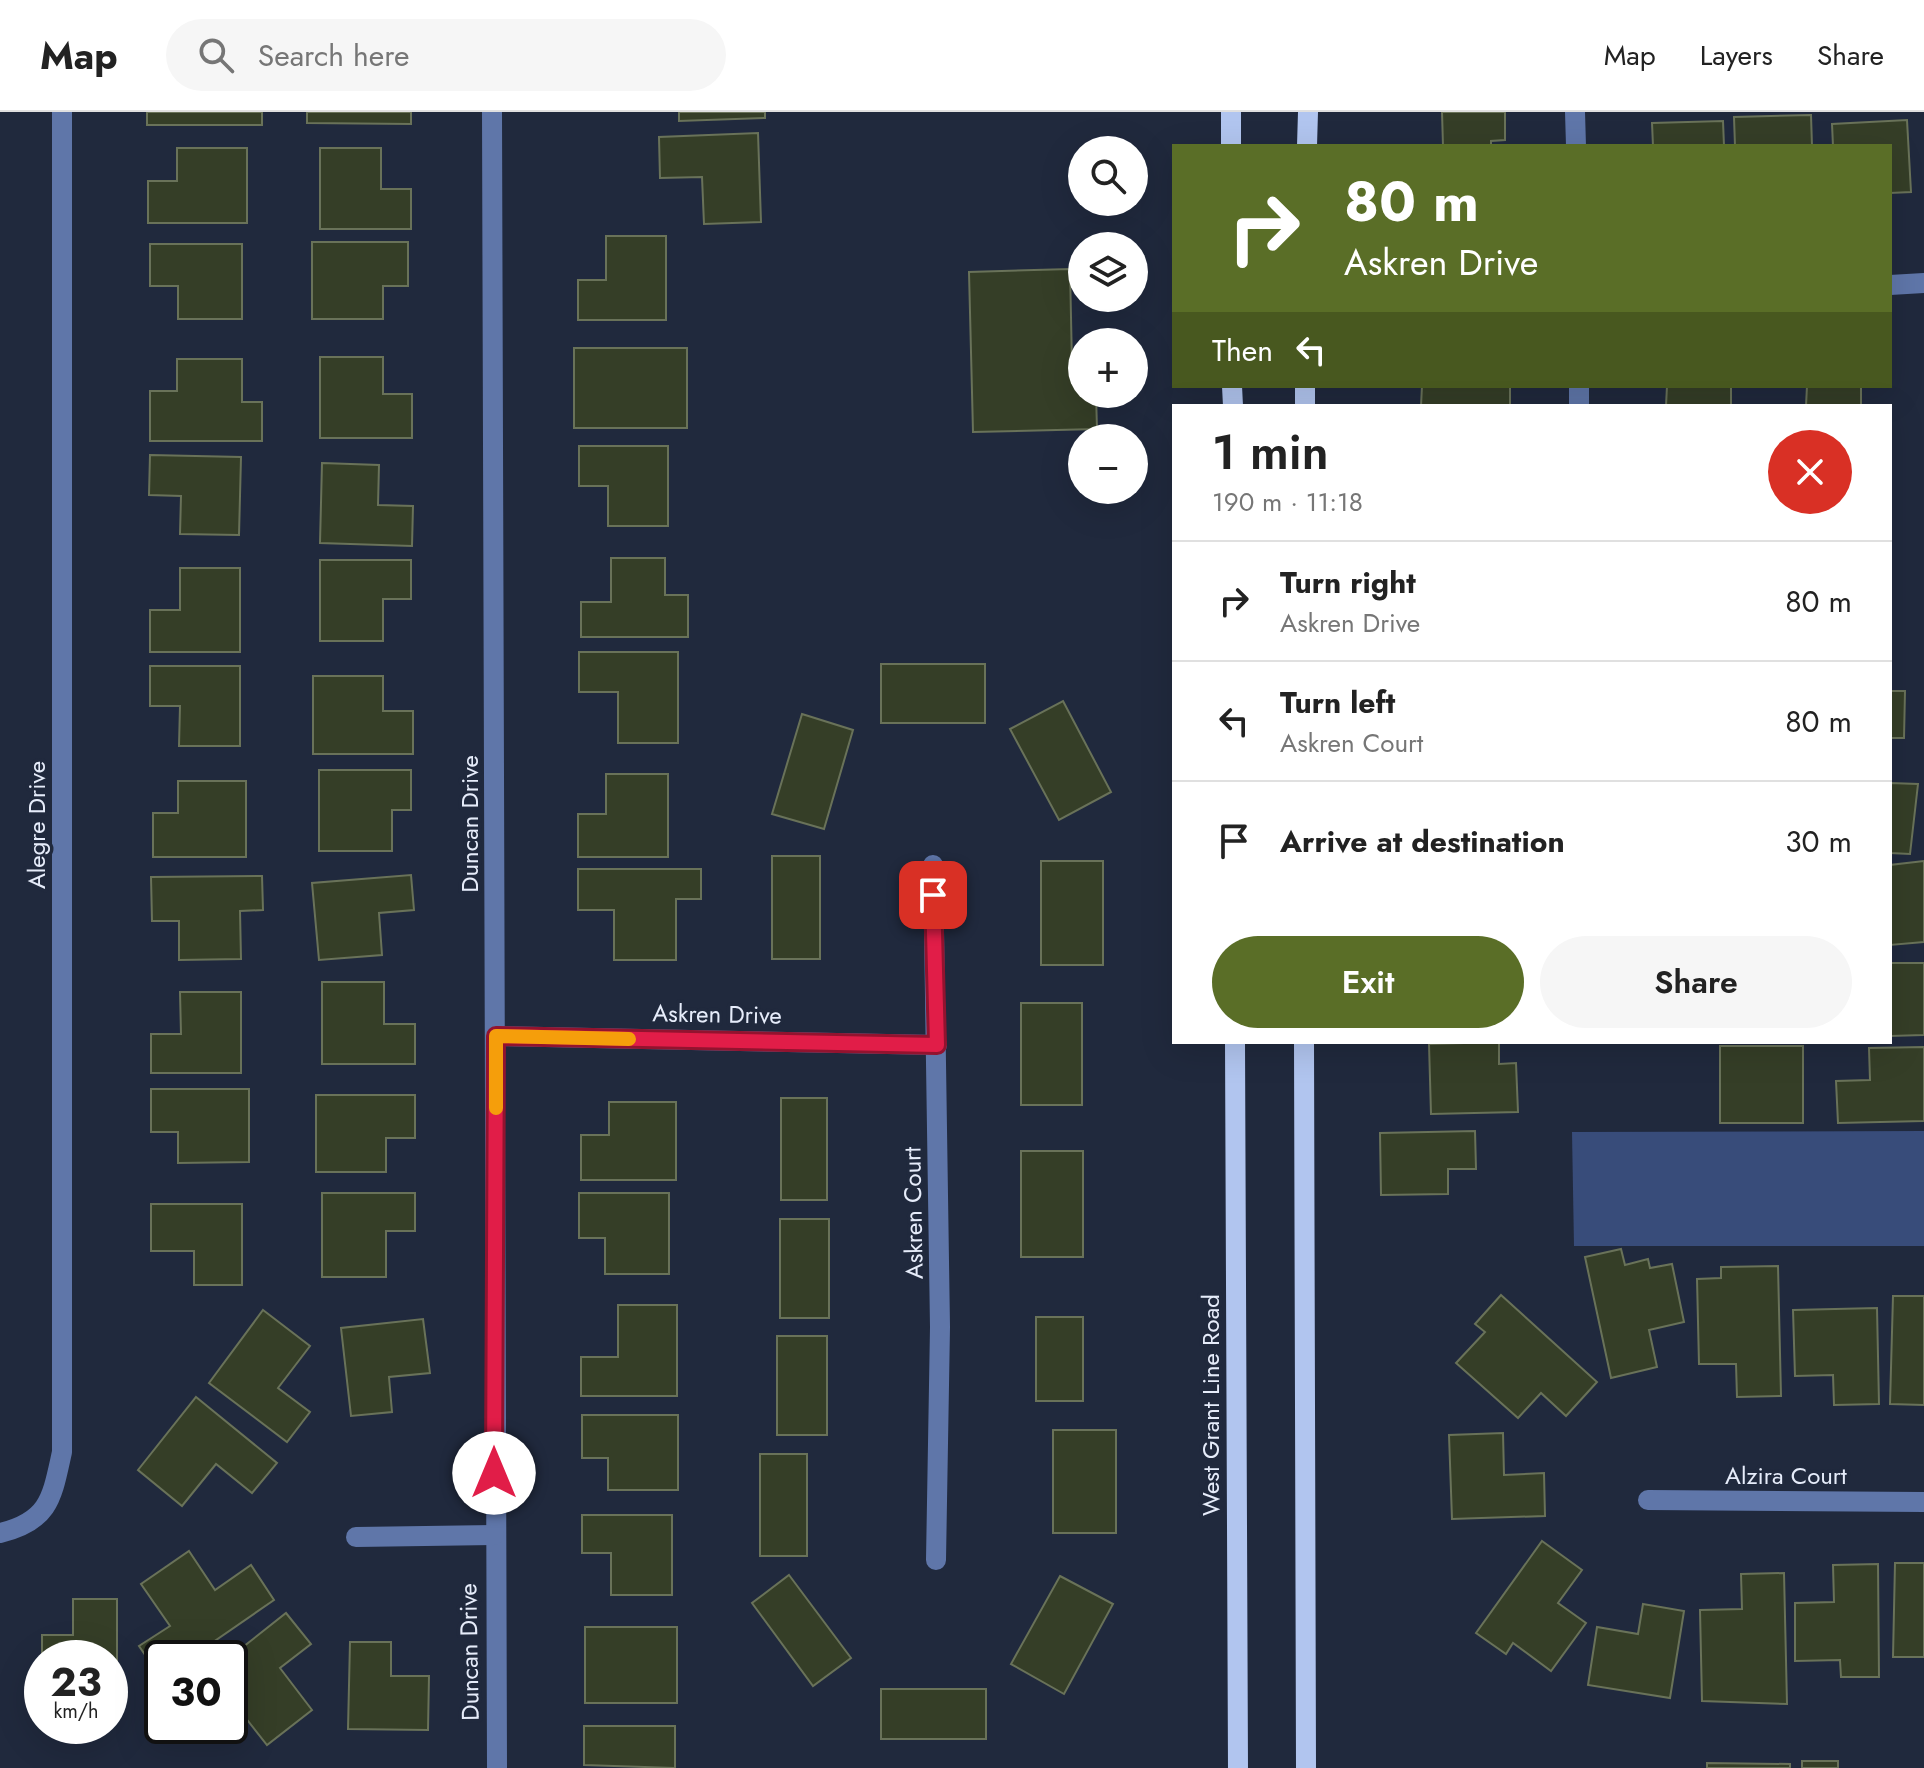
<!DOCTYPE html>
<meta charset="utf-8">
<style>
:root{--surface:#fff;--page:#f6f6f6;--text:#222;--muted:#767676;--line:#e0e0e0;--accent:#5a6e27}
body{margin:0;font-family:Jost,sans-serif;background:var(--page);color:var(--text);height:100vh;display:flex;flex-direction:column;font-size:30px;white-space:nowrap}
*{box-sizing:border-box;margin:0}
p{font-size:26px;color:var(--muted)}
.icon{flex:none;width:44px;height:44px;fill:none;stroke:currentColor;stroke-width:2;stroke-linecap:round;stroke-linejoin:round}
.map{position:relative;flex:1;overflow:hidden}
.drawer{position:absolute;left:1172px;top:292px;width:720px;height:640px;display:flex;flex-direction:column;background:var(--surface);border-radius:0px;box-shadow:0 8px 32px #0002}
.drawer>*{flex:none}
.hud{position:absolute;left:1172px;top:32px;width:720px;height:244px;border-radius:0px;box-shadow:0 8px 32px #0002;background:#5a6e27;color:#fff;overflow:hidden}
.tools{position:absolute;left:1068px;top:24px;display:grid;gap:16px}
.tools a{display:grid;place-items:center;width:80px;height:80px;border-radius:50%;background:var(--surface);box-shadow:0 8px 32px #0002;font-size:40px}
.speed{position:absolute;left:24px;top:1528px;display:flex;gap:16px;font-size:40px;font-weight:700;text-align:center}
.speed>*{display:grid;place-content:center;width:104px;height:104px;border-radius:50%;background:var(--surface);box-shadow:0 8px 32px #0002;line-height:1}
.speed small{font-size:20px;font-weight:400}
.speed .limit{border:4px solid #111;border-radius:12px;background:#fff;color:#111}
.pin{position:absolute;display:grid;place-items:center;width:68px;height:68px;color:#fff;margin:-34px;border-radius:16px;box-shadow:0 4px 12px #0006}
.me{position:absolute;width:88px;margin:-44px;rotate:0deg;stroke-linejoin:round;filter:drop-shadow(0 0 6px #0008)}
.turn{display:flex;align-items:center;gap:28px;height:168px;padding:0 40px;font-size:36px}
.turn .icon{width:104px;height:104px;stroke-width:2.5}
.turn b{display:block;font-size:56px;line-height:68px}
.then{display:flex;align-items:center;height:76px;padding:0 40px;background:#0003;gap:16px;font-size:30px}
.round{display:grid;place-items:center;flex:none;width:84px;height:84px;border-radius:42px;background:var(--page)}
.headline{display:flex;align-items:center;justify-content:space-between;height:136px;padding:0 40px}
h1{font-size:48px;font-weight:600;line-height:60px}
.cta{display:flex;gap:16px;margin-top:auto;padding:16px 40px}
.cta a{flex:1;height:92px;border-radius:48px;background:var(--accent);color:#fff;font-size:32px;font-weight:600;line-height:92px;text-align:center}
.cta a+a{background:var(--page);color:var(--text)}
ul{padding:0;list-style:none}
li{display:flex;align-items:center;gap:24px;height:120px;padding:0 40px;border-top:2px solid var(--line)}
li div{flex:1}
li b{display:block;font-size:30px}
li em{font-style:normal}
header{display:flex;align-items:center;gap:48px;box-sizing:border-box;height:112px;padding:0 40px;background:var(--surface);border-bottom:2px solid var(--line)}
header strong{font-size:38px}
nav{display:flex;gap:44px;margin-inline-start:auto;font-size:28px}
.search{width:560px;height:72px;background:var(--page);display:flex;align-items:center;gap:20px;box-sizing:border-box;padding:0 28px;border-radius:44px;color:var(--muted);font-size:30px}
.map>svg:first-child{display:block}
.green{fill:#384c7a}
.building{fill:#353e27;stroke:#697259;stroke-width:2}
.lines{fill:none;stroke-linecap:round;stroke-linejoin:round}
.minor{stroke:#5f76a9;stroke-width:20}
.major{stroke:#b1c5ef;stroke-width:20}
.route-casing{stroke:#92132f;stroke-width:20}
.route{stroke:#e11d48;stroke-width:14}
.slow{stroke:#f59e0b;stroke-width:14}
.labels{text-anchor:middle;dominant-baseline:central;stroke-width:7;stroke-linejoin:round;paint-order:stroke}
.street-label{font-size:24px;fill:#e6ecfa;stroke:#20293d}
</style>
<header>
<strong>Map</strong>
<div class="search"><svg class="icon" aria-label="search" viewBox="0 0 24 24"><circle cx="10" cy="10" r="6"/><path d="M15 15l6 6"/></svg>Search here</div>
<nav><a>Map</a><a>Layers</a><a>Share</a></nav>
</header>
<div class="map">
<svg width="1924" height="1656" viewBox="0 0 1924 1656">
<rect width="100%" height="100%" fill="#20293d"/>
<!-- green -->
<path class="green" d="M1924 1019V1134H1574L1572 1020Z"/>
<!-- building -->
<g class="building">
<rect x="147" y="0" width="115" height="13"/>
<path d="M307 0H411V12L307 11Z"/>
<path d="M679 0H765V6L679 9Z"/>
<path d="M1442 0H1505V28L1491 29V34H1443Z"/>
<path d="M1811 3 1812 34H1735L1734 5Z"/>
<path d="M1907 8 1911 80 1890 81V34H1833L1832 12Z"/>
<path d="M1723 9 1724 34H1653L1652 11Z"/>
<path d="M758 21 761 110 704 112 702 65 660 66 659 25Z"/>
<path d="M177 36H247V111H148V69H177Z"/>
<path d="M320 36H381V77H411V117H320Z"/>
<path d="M606 124H666V208H578V168H606Z"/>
<path d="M312 130H408V174H383V207H312Z"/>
<path d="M150 132H242V207H178V174H150Z"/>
<path d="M1070 157 1072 253H1082V282H1096L1097 317 973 320 969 160Z"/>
<rect x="574" y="236" width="113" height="80"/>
<path d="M320 245H383V282H412V326H320Z"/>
<path d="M177 247H242V290H262V329H150V279H177Z"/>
<path d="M1422 274H1510V294H1421Z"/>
<path d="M1667 274H1731V294H1666Z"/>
<path d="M1807 274H1861V294H1806Z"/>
<path d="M579 334H668V414H608V374H579Z"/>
<path d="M150 343 241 345 239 423 180 422 181 384 149 383Z"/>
<path d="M322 351 379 353 378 393 413 394 412 434 320 431Z"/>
<path d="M611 446H665V483H688V525H581V490H611Z"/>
<path d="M320 448H411V487H383V529H320Z"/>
<path d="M180 456H240V540H150V498H180Z"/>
<path d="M579 540H678V631H618V580H579Z"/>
<rect x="881" y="552" width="104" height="59"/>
<path d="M150 554H240V634H179L180 594H150Z"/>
<path d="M313 564H383V599H413V642H313Z"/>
<path d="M1890 579H1905L1904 626H1890Z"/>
<path d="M1063 589 1111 680 1059 708 1010 617Z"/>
<path d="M802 602 853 618 824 717 772 702Z"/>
<path d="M319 658H411V698H392V739H319Z"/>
<path d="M606 662H668V745H578V702H606Z"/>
<path d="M178 669H246V745H153V701H178Z"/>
<path d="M1890 671 1918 672 1910 742 1890 741Z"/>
<rect x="772" y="744" width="48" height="103"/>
<rect x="1041" y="749" width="62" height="104"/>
<path d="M1924 749V830L1890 833V753Z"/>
<path d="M578 757H701V787H676V848H614V798H578Z"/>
<path d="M411 763 414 798 379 801 382 843 319 848 312 771Z"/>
<path d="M262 764 263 798 240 799 241 847 179 848V809H152L151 765Z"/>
<path d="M1890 851H1924V923L1890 924Z"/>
<path d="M322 870H384V912H415V952H322Z"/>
<path d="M180 880H241V961H151V922H181Z"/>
<rect x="1021" y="891" width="61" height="102"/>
<path d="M1499 930V952L1516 951 1518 1000 1431 1002 1429 932Z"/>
<rect x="1720" y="934" width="83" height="77"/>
<path d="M1924 935V1009L1838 1011 1836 969 1870 968 1869 936Z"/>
<path d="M151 977H249V1050L178 1051V1020H151Z"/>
<path d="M316 983H415V1026H386V1060H316Z"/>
<rect x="781" y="986" width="46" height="102"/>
<path d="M609 990H676V1068H581V1023H609Z"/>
<path d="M1475 1019 1476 1057H1448V1082L1381 1083 1380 1021Z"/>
<rect x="1021" y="1039" width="62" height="106"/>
<path d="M322 1081H415V1119H386V1165H322Z"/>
<path d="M579 1081H669V1162H605V1126H579Z"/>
<path d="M151 1092H242V1173H194V1139H151Z"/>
<rect x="780" y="1107" width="49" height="99"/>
<path d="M1621 1137 1625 1153 1648 1147 1650 1156 1672 1152 1684 1210 1649 1218 1657 1255 1611 1266 1585 1145Z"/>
<path d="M1778 1154 1781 1284 1737 1285 1736 1252H1699L1697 1167 1721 1166V1155Z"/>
<path d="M1501 1183 1597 1270 1566 1304 1541 1281 1518 1306 1456 1251 1485 1220 1475 1212Z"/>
<path d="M1893 1184H1924V1293L1890 1292Z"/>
<path d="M618 1193H677V1284H581V1245H618Z"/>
<path d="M1877 1196 1879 1292 1834 1293 1833 1263 1795 1264 1793 1198Z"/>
<path d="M263 1198 310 1234 278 1276 310 1300 287 1330 209 1271Z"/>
<rect x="1036" y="1205" width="47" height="84"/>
<path d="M423 1207 430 1261 389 1265 392 1300 351 1304 341 1216Z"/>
<rect x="777" y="1224" width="50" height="99"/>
<path d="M196 1285 277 1351 252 1381 216 1352 182 1394 138 1358Z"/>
<path d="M582 1303H678V1378H608V1346H582Z"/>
<rect x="1053" y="1318" width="63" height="103"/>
<path d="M1503 1321 1504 1363 1544 1361 1545 1404 1452 1407 1449 1323Z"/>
<rect x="760" y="1342" width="47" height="102"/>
<path d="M582 1403H672V1483H611V1441H582Z"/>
<path d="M1542 1429 1582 1458 1558 1491 1586 1511 1551 1559 1513 1531 1506 1542 1476 1521Z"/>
<path d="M189 1439 215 1478 251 1453 274 1488 190 1546H162L161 1566 139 1534 170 1514 141 1472Z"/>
<path d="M1895 1451H1924V1545H1893Z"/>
<path d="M1878 1452 1879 1565H1841L1840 1548 1795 1549V1491L1834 1490 1833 1453Z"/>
<path d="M1784 1461 1787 1592 1702 1589 1700 1498 1742 1497 1741 1462Z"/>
<path d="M789 1463 851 1546 813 1574 752 1491Z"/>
<path d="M1060 1464 1113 1492 1064 1582 1011 1552Z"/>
<path d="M73 1487H117V1591H110V1546H42V1591V1523H73Z"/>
<path d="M1643 1492 1684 1499 1670 1586 1588 1573 1597 1515 1638 1522Z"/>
<path d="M286 1501 311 1532 280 1556 312 1598 267 1633 237 1595 230 1601 229 1546Z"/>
<rect x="585" y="1515" width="92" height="76"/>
<path d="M350 1530H391V1564H429L428 1618 348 1617Z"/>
<rect x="881" y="1577" width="105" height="50"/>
<path d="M584 1614H675V1656L584 1653Z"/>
<rect x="1802" y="1649" width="36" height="7"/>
<path d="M1707 1651 1790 1652V1656H1707Z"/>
</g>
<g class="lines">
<!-- minor -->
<g class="minor">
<path d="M492 0 497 1656"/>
<path d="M1575 0 1576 34"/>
<path d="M1890 173 1924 171"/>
<path d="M1579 274V294"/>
<path d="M933 753 940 1215 936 1448"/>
<path d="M496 924 937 933"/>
<path d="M1648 1388 1924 1390"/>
<path d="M0 1421C50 1409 52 1385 62 1340V0"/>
<path d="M356 1425 494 1423"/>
</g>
<!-- major -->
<g class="major">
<path d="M1231 0V34"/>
<path d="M1307 34 1308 0"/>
<path d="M1232 274 1233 294"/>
<path d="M1305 294V274"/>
<path d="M1235 930 1238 1656"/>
<path d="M1304 930 1306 1656"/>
</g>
</g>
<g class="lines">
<!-- route casing -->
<g class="route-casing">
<path id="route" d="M494 1361 496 924 937 933 933 783"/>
</g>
<!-- route -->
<use href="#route" class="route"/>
<!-- slow -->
<path class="slow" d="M496 996V924L629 927"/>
</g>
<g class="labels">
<!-- street labels -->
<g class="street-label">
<text transform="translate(469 712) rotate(-90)">Duncan Drive</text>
<text transform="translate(36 713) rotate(-90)">Alegre Drive</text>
<text transform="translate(717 902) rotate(1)">Askren Drive</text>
<text transform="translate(913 1101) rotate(-91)">Askren Court</text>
<text transform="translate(1210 1293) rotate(-90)">West Grant Line Road</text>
<text x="1786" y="1363">Alzira Court</text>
<text transform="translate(469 1540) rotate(-91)">Duncan Drive</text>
</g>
</g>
</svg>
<div class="tools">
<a><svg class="icon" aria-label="search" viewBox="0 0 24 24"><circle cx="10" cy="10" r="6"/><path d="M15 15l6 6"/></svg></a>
<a><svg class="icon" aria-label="layers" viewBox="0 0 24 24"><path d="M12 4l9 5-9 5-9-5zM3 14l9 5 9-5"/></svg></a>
<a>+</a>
<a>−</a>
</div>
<div class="speed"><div>23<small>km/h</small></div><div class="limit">30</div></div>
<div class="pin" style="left:933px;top:783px;background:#d93025"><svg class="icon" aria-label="arrive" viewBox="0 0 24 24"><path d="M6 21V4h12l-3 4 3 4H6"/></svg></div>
<svg class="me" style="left:494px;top:1361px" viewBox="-20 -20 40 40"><circle r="19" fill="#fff"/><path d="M0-13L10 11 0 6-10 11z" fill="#e11d48"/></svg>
<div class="hud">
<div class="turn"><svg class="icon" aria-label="right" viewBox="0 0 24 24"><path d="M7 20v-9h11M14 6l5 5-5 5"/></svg><div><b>80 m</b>Askren Drive</div></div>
<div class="then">Then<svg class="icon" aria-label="left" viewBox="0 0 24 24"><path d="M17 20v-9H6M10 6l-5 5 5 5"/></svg></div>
</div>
<section class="drawer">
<div class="headline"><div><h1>1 min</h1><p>190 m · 11:18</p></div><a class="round" style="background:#d93025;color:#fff"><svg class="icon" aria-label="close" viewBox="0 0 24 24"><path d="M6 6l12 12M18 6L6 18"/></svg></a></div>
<ul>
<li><svg class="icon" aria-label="right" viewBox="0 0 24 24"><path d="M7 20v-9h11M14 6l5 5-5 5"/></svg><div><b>Turn right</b><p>Askren Drive</p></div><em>80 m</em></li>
<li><svg class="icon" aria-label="left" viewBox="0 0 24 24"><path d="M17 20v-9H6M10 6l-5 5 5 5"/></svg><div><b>Turn left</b><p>Askren Court</p></div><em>80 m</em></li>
<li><svg class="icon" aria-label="arrive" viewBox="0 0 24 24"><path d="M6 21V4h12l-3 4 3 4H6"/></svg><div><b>Arrive at destination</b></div><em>30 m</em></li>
</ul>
<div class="cta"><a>Exit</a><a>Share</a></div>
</section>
</div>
